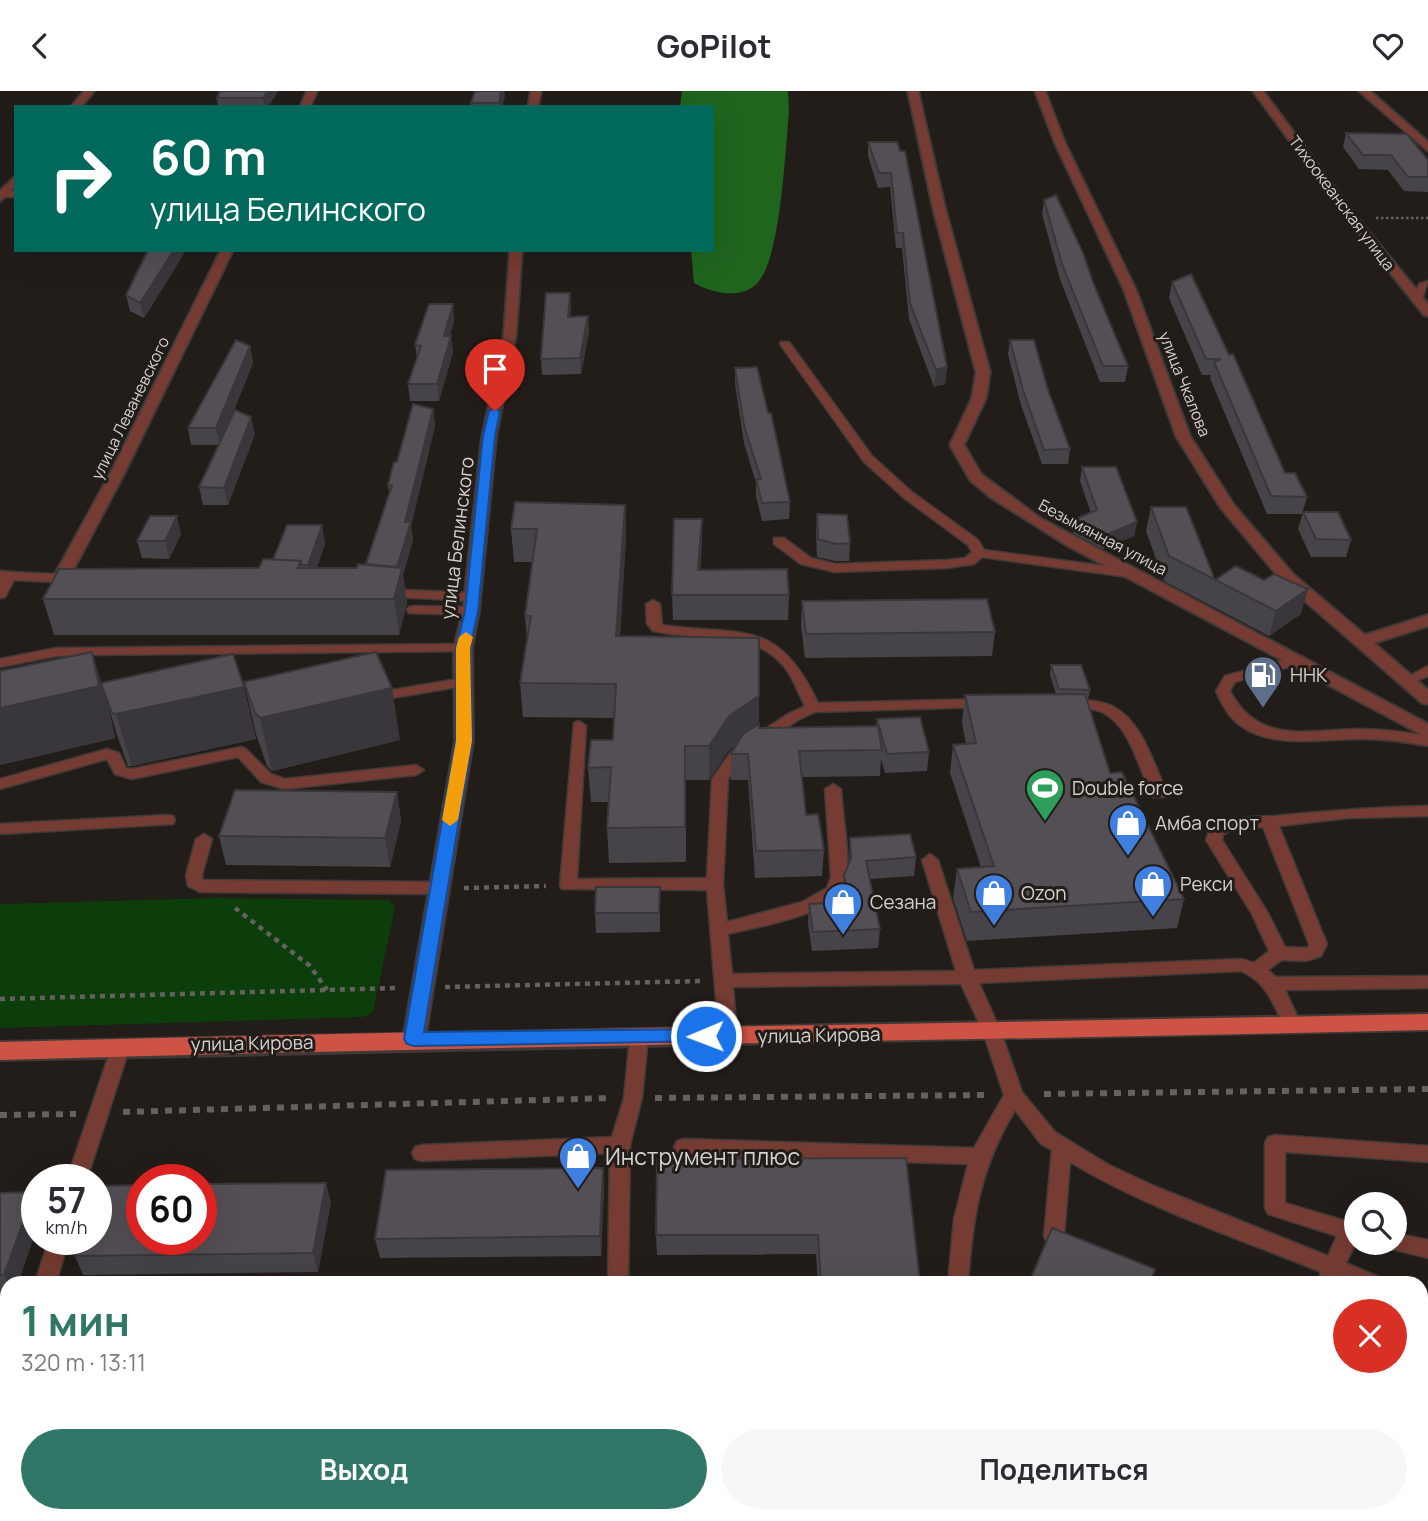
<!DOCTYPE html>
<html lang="ru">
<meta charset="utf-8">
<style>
:root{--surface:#fff;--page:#f7f7f7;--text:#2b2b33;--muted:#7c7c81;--accent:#307767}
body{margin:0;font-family:Manrope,sans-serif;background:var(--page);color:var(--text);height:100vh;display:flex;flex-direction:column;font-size:26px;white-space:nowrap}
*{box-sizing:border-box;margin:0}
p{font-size:23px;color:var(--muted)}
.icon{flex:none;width:38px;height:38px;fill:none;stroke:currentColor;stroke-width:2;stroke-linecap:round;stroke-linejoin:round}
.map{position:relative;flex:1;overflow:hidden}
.details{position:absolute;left:0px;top:1185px;width:1428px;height:247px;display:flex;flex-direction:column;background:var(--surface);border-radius:21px 21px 0 0;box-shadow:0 7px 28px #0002}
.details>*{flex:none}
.hud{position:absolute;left:14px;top:14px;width:700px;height:147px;border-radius:0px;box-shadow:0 7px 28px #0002;background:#00695c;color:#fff;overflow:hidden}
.tools{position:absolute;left:1344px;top:1101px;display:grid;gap:14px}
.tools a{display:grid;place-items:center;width:63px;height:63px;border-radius:50%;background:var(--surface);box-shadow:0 7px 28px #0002;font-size:35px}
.speed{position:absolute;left:21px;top:1073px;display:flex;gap:14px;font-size:35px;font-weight:700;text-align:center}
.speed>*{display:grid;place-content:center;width:91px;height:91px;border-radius:50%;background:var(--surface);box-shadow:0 7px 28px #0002;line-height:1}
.speed small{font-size:18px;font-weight:400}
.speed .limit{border:10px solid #d22;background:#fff;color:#111}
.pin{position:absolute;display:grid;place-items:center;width:60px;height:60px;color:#fff;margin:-72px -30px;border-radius:50% 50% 50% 0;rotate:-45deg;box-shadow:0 0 7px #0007}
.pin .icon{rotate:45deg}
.me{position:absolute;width:77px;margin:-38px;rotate:269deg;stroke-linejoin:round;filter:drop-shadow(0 0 5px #0008)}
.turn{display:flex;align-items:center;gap:24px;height:147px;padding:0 21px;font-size:32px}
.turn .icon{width:91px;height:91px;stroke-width:2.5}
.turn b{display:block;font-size:49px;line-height:60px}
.round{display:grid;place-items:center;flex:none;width:74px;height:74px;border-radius:37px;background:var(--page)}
.summary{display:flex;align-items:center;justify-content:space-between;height:119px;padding:0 21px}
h1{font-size:42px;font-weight:700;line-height:52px;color:var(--accent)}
.cta{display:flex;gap:14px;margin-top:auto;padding:14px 21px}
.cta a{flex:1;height:80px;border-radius:42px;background:var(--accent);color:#fff;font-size:28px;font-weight:700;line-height:80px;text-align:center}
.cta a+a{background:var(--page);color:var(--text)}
header{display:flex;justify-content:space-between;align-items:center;height:91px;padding:0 21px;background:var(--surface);font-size:32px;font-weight:700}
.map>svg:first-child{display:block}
.green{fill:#0b3e0b}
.forest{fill:#1f651e}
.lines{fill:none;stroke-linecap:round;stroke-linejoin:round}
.service-casing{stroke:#3f3a37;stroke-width:3}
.minor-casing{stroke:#3f3a37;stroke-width:4}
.primary-casing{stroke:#3f3a37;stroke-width:4}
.path-far2{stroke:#66615e;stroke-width:2.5;stroke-dasharray:2.5 2.5;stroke-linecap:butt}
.path-far1{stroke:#66615e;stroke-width:4.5;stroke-dasharray:5 5;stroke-linecap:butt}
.path{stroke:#66615e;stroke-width:6;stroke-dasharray:7 7;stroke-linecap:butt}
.service{fill:#763c33;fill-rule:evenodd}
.minor{fill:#763c33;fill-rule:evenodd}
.primary{fill:#cd5344;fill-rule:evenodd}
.wall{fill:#474449}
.shaded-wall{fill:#3a373c}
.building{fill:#534f55;stroke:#3a373c;stroke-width:2}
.route{fill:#1a73e8;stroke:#114b97;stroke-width:2}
.slow{fill:#f59e0b}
.labels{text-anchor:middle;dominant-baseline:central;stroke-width:6;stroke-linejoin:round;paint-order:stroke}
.far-street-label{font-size:16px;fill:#d4d1ce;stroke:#231d1a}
.street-label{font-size:19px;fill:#d4d1ce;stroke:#231d1a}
.poi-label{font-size:19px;fill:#d4d1ce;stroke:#231d1a;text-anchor:start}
.near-poi-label{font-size:23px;fill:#d4d1ce;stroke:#231d1a;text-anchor:start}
</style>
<header><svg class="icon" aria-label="back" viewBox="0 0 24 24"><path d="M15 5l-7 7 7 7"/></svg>GoPilot<svg class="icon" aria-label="heart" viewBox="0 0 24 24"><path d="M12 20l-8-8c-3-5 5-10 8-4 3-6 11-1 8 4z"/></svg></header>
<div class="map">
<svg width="1428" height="1430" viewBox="0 0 1428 1430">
<rect width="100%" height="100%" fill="#231d1a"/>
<!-- green -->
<g class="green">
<path d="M216 807 389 809 395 816 373 921 363 926 0 937V813Z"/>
<path d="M0 1357H7V1424L57 1425 56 1430H0Z"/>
</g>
<!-- forest -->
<path class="forest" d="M682 0H788L789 21C785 60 781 163 759 190 743 210 712 202 694 192L691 159H712V16H680Z"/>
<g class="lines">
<!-- service casing -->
<g class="service-casing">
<g id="service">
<rect x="0" y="100" width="16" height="6"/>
<path d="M1428 190 1422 209 1413 211 1412 209 1419 193Z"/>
<path d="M781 251H789L872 365 912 401 978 449 984 459 1135 479 1142 483 1135 487 982 466 974 473 947 477 835 481 801 473 774 453V447H784L811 467 835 473 947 469 965 467 972 461 968 454 904 407 864 371 780 253Z"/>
<path d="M10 481 75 484 82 488 75 492 14 489 5 506 0 507V491L5 482Z"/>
<path d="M384 498 472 502 479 506 472 510 379 505V499Z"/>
<path d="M653 509 660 513 662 534C743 546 777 525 818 612L983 608 990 612 983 616 815 621 798 629 741 667 728 688 723 793 727 831 802 811 827 797 831 786 825 698 833 693 841 698C842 719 851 772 846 790 838 824 759 835 728 843L732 883 956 880 922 769 930 763 938 769 974 879 1242 868 1254 872 1269 860 1252 823 1206 749 1210 737C1228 726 1253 726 1274 725 1326 720 1376 716 1428 715V725L1348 727 1279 735 1327 853 1321 865 1306 870 1282 869 1268 879 1276 886 1428 885V897L1285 899 1301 933 1298 938 1292 940 1286 938C1273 914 1268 892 1241 880L979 892 1001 941 1022 1001 1055 1041 1109 1074 1154 1095 1328 1165 1337 1145 1268 1123 1265 1117V1052L1268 1046 1275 1044 1428 1055V1071L1285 1061V1112L1356 1133V1151L1346 1172 1379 1186 1382 1192H1348L1339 1188 1338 1192H1317L1321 1181C1238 1147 1148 1118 1070 1071L1064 1145 1061 1151 1054 1154 1047 1151 1044 1145 1052 1059 1041 1053 1015 1019C980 1078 973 1124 968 1192H948L954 1128 968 1073 684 1064 677 1062 674 1056 677 1050 684 1048 974 1057 1004 1004 983 941 961 893 733 896 737 945 734 950 728 952 722 950 719 945 707 799 562 798 560 794 574 632 579 630 586 635 577 788 707 787 712 688 731 661 788 623 805 615C799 604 795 592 788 581 758 536 699 551 653 540L647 533 646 513ZM1263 736 1309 853 1308 857 1285 856 1268 822 1222 749 1223 744 1229 740Z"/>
<path d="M414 515 471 516 478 520 471 524 409 522 407 519 409 516Z"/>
<path d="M463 553 468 554 470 557 468 560 82 564 56 565 0 576V568L56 557Z"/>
<path d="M1298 565 1303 566 1305 569 1303 572 1235 591 1230 600C1258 654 1308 639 1358 638 1382 638 1405 641 1428 645V655C1405 651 1381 647 1358 648 1321 648 1273 658 1241 635 1228 626 1222 613 1216 600L1225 585Z"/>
<path d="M1428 575V585L1407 594 1400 590Z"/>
<path d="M464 587 471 591 469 594 374 610 367 606 374 602Z"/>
<path d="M1069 609C1083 609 1099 609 1112 615 1142 629 1154 674 1167 702L1165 706H1153C1138 679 1132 636 1102 621 1091 616 1076 619 1064 616L1062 613 1064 610Z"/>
<path d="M241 656 246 658 271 683 285 688 416 674 424 679 416 684 284 698 261 691 238 666 132 688 115 683 107 668 0 698V688L107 658 119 662 126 677 132 678Z"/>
<path d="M167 724 173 725 175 729 173 733 0 743V733Z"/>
<path d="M204 743 212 748 202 784 203 789 439 791 447 797 439 803 200 801 188 795 186 784 196 748Z"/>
<path d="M639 939 645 941 648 946 642 1007 630 1054 628 1192H608L610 1062 422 1070 415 1068 412 1062 415 1056 422 1054 612 1046 624 1007 630 946 633 941Z"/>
<path d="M121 948 127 950 130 955 87 1088H67L112 955 115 950Z"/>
<path d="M1395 1142 1428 1149V1167L1388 1157 1385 1152H1395Z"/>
<path d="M49 1148H69L56 1192H35Z"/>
<rect x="0" y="1216" width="7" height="18"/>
<path d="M214 1424H319L316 1430H211Z"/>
<rect x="925" y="1424" width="24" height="6"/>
</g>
</g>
<!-- minor casing -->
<g class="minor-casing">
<g id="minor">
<path d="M84 0H94L81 16H71Z"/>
<path d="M307 0H317L310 16H300Z"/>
<path d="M531 0H541L538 16H528Z"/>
<path d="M908 0H918L945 117 990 281 986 307 964 354 981 383 1040 427 1428 633V647L1068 455 990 406 970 389 950 354 972 307 976 281 933 117Z"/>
<path d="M1035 0H1045L1065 52 1136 199 1190 345 1234 414 1293 483 1365 544 1428 524V535L1374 552 1428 599V613L1422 612 1281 489 1220 416 1176 345 1124 199 1055 52Z"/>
<path d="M1253 0H1263L1356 125 1428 213V225L1424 224 1348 129Z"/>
<path d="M1359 0H1370L1428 51V60Z"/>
<path d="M16 85V95L0 110V100Z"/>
<path d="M221 159H233L125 381 69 487 61 492 55 490 53 487 111 381Z"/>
<path d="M510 159H522L516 243 496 346 479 520 472 557 473 650 425 948 422 954 414 957 406 954 403 948 455 650 454 557 463 520 482 346 504 243Z"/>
<path d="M0 480 16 482 18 485 16 488 0 490Z"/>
</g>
</g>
<!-- primary casing -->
<g class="primary-casing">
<path id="primary" d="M1428 923V939C952 950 476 955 0 969V951C476 938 952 933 1428 923Z"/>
</g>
<!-- path-far2 -->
<path class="path-far2" d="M1376 127H1428"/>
<!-- path-far1 -->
<g class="path-far1">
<path d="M464 797 546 795"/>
<path d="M235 817 310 875 327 899"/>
<path d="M445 896 702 890"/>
<path d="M0 908 398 897"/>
</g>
<!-- path -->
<g class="path">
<path d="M1044 1003 1428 998"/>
<path d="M655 1007 989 1004"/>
<path d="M123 1021 611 1007"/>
<path d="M0 1024 76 1023"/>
</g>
<!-- service -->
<use href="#service" class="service"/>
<!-- minor -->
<use href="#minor" class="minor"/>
<!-- primary -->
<use href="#primary" class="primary"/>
</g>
<!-- wall -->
<g class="wall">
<path d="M220 0H278L268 16H218L217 7Z"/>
<path d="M505 4 502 16H471V12Z"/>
<path d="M1346 42 1428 69V101L1404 100 1388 79 1359 78 1343 56Z"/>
<path d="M868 51H897L947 276 945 293 934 296 909 228 902 157H896L890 96 878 97 868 65Z"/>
<path d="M1044 109 1094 194 1128 275 1125 291H1100L1060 188 1042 123Z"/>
<path d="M148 159H185L180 169 144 227 130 220 126 204Z"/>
<path d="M1191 183 1285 382 1307 406 1302 423H1267L1210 287 1211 284H1202L1169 207 1172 191Z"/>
<path d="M570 202V226L588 225 589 241 581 283 542 284 541 268Z"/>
<path d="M454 229 450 245 453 261 439 310H410L408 293 417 267 415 254Z"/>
<path d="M1010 249 1048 299 1070 358 1068 373H1042L1021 314 1008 263Z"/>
<path d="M250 255 253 272 229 331 255 343 228 414H203L199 396 218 354H191L188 337Z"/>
<path d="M735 277 768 322 790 411 789 428 762 430 756 405V392L744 352 735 293Z"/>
<path d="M433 318 435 335 411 435 413 449 403 484 407 512 399 544H54L43 508 259 477 273 469 325 452 317 477H357L366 473 389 403 388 394 397 371Z"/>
<path d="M1082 376 1137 431 1134 445 1103 458 1073 442 1075 428 1091 422 1080 390Z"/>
<path d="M625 414 626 446 620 545 759 633V637L876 635 877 628 929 661 927 680 885 682 881 668 880 685 802 686 806 724 824 759 822 785 755 787 748 689H731V663L736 655 729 659 709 689H686V771L609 772 607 737 609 711H591L588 677 613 649 614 627 523 626 520 592 527 550 525 525 532 471H514L511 438Z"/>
<path d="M1151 416 1215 489H1264L1301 523 1269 545 1164 490 1146 440Z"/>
<path d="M1303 421 1351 449 1346 466H1311L1298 438Z"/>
<path d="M817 423 850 452 849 470H835L817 466 816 441Z"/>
<path d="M702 428 700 479 789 504 788 529H673L672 504Z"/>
<path d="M181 443 169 468 142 467 137 450Z"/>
<path d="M802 510 995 541 992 565 805 567 801 534Z"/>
<path d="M1051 574 1090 599 1088 608H1086L1110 682 1184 808 1177 837 967 850 953 807 957 778 981 776 950 682 953 654 966 653 962 632 965 604 1056 603 1050 584Z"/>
<path d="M0 580 101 592 244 596 256 648 132 675H128L117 644 108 614 115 647 0 674Z"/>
<path d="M244 591 400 649 272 680 267 675 256 643Z"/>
<path d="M397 701 401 730 390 776 226 774 219 745Z"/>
<path d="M850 747 916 766 914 785 870 788 880 838 878 857 812 860 808 832 809 813 845 812 843 803 844 784 849 773Z"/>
<path d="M660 796V841L596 842 595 822Z"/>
<path d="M657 1068 920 1192H818L816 1163 657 1164 656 1144Z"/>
<path d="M604 1096 601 1165 380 1167 375 1148Z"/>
<path d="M34 1101 37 1108V1137L18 1192H7V1203L0 1204V1102Z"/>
<path d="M331 1111 318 1181 83 1184 75 1165Z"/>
<path d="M1421 1209 1428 1213V1318L1421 1314Z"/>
<path d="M1054 1424H1097L1095 1430H1065Z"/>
</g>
<!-- shaded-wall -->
<g class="shaded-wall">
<path d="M268 0H278L268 16H265L263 7Z"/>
<path d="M501 0H504L505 4 502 16H499Z"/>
<path d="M174 159H185L180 169 144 227 140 212Z"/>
<path d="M570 202 571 218 569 242 568 226Z"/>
<path d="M453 213 454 229 446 261 444 245Z"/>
<path d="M588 225 589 241 581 283 580 267Z"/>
<path d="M451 245 453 261 439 310 437 293Z"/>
<path d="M250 255 253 272 220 354 216 337Z"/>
<path d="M947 276 945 293 934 296 936 279Z"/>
<path d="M433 318 435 335 411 435 413 449 403 484 407 512 399 544 394 508 397 478 405 431Z"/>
<path d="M251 326 255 343 228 414 224 397Z"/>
<path d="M625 414 626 446 618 579 616 545Z"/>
<path d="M177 425 181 443 169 468 165 450Z"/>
<path d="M702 428V453L699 504 698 479Z"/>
<path d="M1137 431 1134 445 1103 458 1106 444Z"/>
<path d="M322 434 325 452 312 492 308 474Z"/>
<path d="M1308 498 1301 523 1269 545 1276 520Z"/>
<path d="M92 561 108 614 115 647 0 674V617Z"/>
<path d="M244 596 256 648 132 675 116 623Z"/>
<path d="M392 597 400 649 272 680 260 627Z"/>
<path d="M759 605V640L729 659 709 689V655L729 625Z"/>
<path d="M397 701 401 730 390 776 385 747Z"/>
<path d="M603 1077 604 1096 601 1165 600 1145Z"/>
<path d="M326 1092 331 1111 318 1181 313 1162Z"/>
<path d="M34 1101 37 1108V1137L18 1192H8L4 1184Z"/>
</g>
<!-- building -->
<g class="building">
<path d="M220 0H268L263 7H217Z"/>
<path d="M475 0H501L499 12H471Z"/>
<path d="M1346 42 1407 43 1428 69V86H1408L1391 64H1363Z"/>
<path d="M868 51H897L900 60H905L947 276 936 279 910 212 903 142H897L891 82H879Z"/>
<path d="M1056 104 1083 162 1094 194 1128 275H1103L1062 173 1044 109Z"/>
<path d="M148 159H174L140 212 126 204Z"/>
<path d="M1191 183 1229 264 1233 263 1285 382H1295L1307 406 1271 405 1214 271 1221 268H1206L1172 191Z"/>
<path d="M546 202H570L568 226 588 225 580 267 541 268Z"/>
<path d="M429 213H453L444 245H451L437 293H408L421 255 415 254Z"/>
<path d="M236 249 250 255 216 337H188Z"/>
<path d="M1010 249H1034L1048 299 1070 358 1044 359 1023 299Z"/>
<path d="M757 276 768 322H771L790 411 762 412 756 388H761L744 335 735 277Z"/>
<path d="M413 313 433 318 405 431H411L397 476 366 473 392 394H388L394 371H397Z"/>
<path d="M235 319 251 326 224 397 199 396Z"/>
<path d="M1082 376H1116L1137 431 1106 444 1075 428 1097 419Z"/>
<path d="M515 411 625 414 616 545 759 547V605L729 625 709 655H685V736L607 737 611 676 588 677 591 649H613L616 593 520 592 531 525H525L537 438H511Z"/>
<path d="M1151 416H1186L1215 489 1236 475 1264 489 1274 483 1308 498 1276 520 1169 465Z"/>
<path d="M1303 421H1338L1351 449 1316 448Z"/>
<path d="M817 423 847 424 850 452 836 453 818 448Z"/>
<path d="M150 425H177L165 450H137Z"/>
<path d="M674 428H702L698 479 787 478 789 504H672Z"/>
<path d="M287 434H322L308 474H301V470L273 469Z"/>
<path d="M263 468 301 470 298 477H357L358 473 402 477 394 508H43L59 478 259 477Z"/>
<path d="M987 508 995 541 806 543 802 510Z"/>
<path d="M92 561 99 595 0 617V580Z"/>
<path d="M376 561 392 597 260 627 255 622 244 591Z"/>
<path d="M233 563 244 596 116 623 112 622 101 592Z"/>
<path d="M1051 574H1081L1090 599 1059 598Z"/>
<path d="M1085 603 1110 682 1122 681 1184 808 971 821 957 778 994 775 953 654 976 652 965 604Z"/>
<path d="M920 626 929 661 887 663 877 628Z"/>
<path d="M759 633V637L878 635 882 659 799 660 806 724 818 723 824 759 756 760 748 663H731L743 643Z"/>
<path d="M235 699 397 701 385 747 219 745Z"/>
<path d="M910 743 916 766 866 770 880 838 813 841 809 813 849 811 844 784 851 767 850 747Z"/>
<path d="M596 796H660L659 822H595Z"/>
<path d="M906 1067 920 1192H821L818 1144H656L657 1068Z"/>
<path d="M603 1077 600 1145 375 1148 386 1079Z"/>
<path d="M326 1092 313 1162 75 1165 80 1148H96V1098L97 1095 142 1094V1148H201V1093Z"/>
<path d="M34 1101 4 1184H0V1102Z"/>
<path d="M1052 1137 1155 1178 1150 1192H1029Z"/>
<path d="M1421 1209 1428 1213V1281L1421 1278Z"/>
<rect x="650" y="1424" width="41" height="6"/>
<rect x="823" y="1424" width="77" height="6"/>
</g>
<!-- route -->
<path class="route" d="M495 316 500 320 495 345 478 520 470 557 472 650 424 941 706 938 712 940 715 945 712 950 414 955 407 953 404 948 456 650V557L465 520 483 345 489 320Z"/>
<!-- slow -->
<path class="slow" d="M466 541 473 546 470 557 472 650 458 729 450 735 442 729 456 650V557L459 546Z"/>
<!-- icons -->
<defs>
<g id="fuel-pin" transform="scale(2.0125)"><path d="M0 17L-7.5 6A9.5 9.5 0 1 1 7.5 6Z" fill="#5c6f8a" stroke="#231d1a"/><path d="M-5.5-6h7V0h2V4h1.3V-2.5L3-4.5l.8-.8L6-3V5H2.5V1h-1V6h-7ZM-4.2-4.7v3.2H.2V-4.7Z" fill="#fff"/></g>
<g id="stadium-pin" transform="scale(2.0125)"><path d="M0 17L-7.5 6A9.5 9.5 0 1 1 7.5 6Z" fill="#2e9e5b" stroke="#231d1a"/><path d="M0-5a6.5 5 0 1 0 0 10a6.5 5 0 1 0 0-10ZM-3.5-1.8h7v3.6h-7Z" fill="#fff"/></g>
<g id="shop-pin" transform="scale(2.0125)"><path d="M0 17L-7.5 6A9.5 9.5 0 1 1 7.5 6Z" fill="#3f7fe0" stroke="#231d1a"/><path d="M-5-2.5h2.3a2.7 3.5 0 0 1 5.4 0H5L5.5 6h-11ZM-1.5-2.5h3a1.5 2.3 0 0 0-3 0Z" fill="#fff"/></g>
</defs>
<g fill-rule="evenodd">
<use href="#fuel-pin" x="1263" y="584"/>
<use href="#stadium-pin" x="1045" y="697"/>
<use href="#shop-pin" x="1128" y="732"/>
<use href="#shop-pin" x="1153" y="793"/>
<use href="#shop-pin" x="994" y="802"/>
<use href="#shop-pin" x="843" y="811"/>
<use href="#shop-pin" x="578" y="1065"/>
</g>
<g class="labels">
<!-- far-street labels -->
<g class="far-street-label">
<text transform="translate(1342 112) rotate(53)">Тихоокеанская улица</text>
<text transform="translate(1185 293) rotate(68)">улица Чкалова</text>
<text transform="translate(130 317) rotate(-64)">улица Леваневского</text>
<text transform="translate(1103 446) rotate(28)">Безымянная улица</text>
</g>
<!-- street labels -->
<g class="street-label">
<text transform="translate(457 447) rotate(-83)">улица Белинского</text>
<text transform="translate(819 944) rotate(-1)">улица Кирова</text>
<text transform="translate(252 952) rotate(-1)">улица Кирова</text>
</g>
<!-- poi labels -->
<g class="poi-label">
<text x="1290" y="584">ННК</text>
<text x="1072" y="697">Double force</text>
<text x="1155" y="732">Амба спорт</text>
<text x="1180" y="793">Рекси</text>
<text x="1021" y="802">Ozon</text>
<text x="870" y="811">Сезана</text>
</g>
<!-- near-poi labels -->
<g class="near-poi-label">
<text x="605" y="1065">Инструмент плюс</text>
</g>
</g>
</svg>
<div class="tools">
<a><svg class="icon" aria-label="search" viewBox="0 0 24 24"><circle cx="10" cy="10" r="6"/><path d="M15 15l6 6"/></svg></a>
</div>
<div class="speed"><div>57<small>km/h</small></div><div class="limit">60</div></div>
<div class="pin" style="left:495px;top:320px;background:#d93025"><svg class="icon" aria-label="arrive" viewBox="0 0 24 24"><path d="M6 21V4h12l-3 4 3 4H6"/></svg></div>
<svg class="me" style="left:706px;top:945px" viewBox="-20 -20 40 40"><circle r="17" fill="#1a73e8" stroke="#fff" stroke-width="3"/><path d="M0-11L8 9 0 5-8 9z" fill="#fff"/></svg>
<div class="hud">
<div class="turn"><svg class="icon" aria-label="right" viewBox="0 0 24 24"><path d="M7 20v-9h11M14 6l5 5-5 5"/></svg><div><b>60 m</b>улица Белинского</div></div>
</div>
<section class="details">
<div class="summary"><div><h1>1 мин</h1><p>320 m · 13:11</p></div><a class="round" style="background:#d93025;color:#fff"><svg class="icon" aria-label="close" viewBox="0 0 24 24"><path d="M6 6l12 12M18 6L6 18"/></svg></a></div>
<div class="cta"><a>Выход</a><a>Поделиться</a></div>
</section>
</div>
